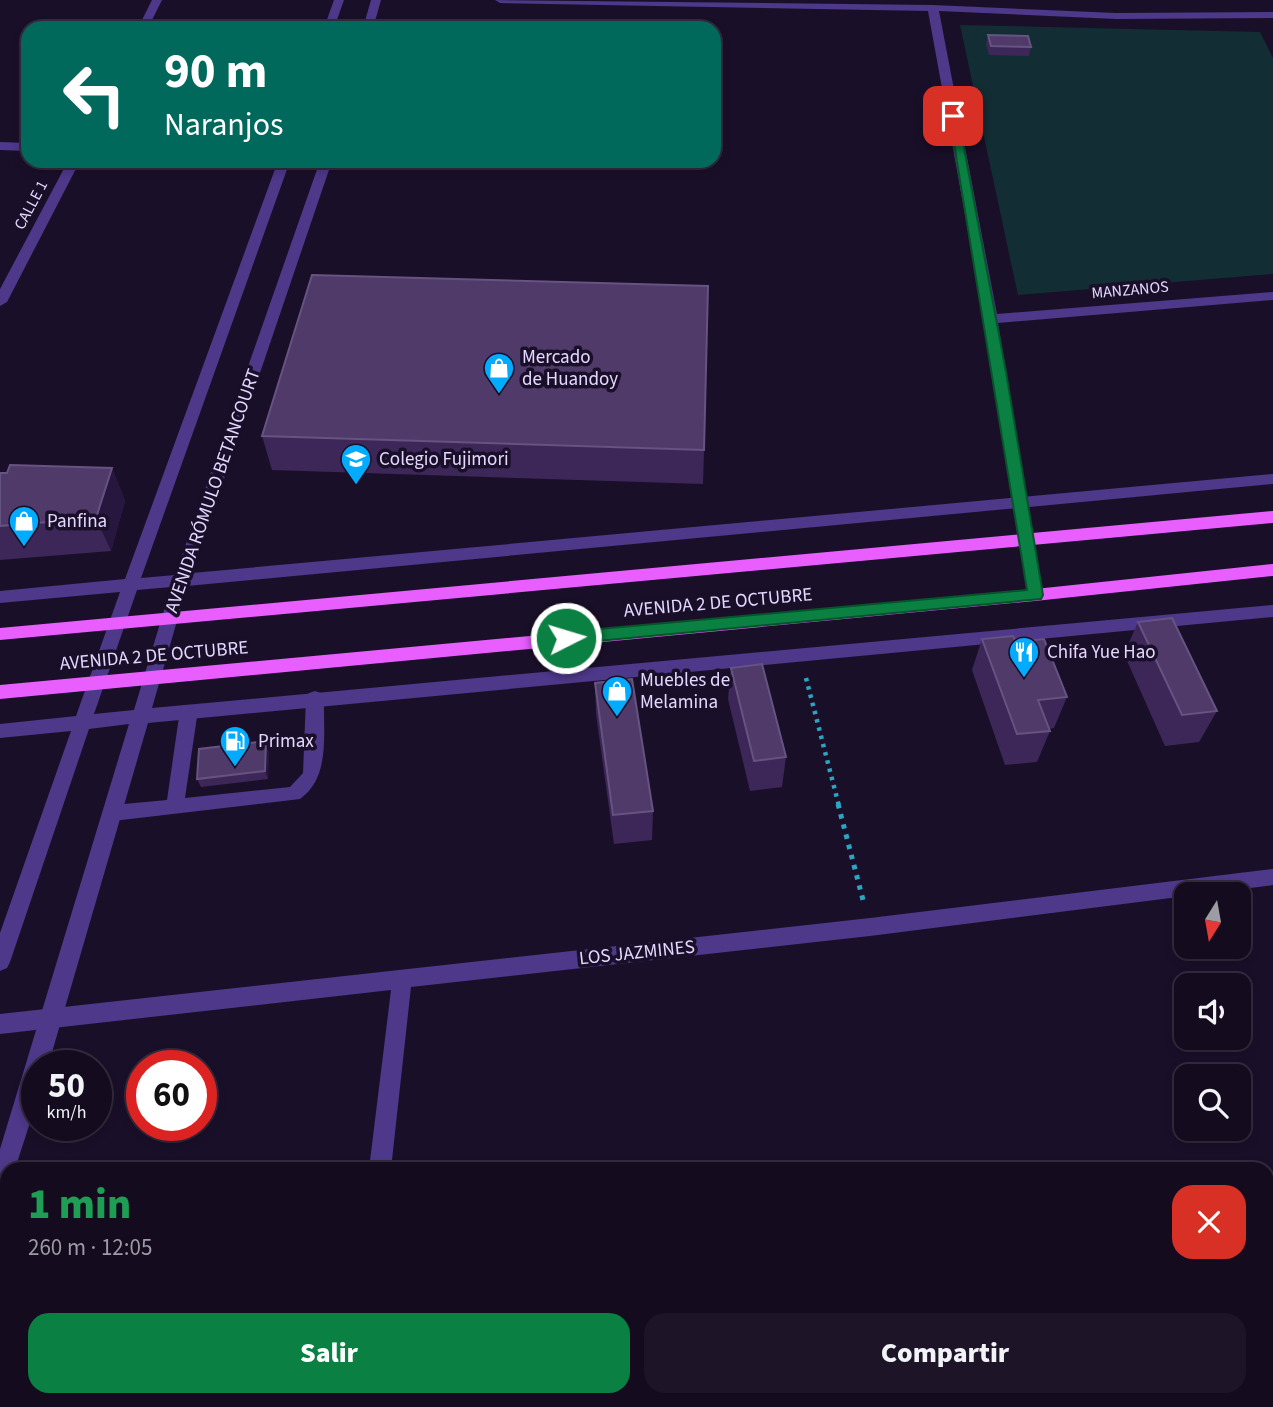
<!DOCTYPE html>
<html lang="es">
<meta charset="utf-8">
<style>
:root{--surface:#140b1f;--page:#1d1428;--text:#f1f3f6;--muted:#9d9ba4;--line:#332b3d;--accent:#0b8043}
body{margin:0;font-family:"Source Sans 3",sans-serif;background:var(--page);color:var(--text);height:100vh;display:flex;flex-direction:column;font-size:26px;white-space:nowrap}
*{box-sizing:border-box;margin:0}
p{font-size:23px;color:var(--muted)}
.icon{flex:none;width:38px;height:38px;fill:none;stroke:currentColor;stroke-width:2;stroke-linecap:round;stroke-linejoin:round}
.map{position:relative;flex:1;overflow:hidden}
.side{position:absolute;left:0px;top:1162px;width:1274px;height:245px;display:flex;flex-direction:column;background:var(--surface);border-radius:21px 21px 0 0;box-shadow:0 4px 10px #0003,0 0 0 2px var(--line)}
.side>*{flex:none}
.hud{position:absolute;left:21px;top:21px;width:700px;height:147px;border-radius:21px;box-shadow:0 4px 10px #0003,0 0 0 2px var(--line);background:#00695c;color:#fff;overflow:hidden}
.needle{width:46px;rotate:191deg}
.fabs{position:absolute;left:1174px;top:882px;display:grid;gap:14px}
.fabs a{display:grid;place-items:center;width:77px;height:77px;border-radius:14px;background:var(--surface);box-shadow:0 4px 10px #0003,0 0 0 2px var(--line);font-size:35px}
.speed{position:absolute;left:21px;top:1050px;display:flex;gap:14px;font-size:35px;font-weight:700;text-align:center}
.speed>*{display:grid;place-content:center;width:91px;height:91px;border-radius:50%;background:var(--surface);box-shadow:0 4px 10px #0003,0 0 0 2px var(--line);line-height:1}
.speed small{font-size:18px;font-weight:400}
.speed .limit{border:10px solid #d22;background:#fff;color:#111}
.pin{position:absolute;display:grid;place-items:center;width:60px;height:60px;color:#fff;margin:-30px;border-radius:14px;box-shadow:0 4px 10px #0006}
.me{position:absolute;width:77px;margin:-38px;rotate:85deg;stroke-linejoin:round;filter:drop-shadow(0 0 5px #0008)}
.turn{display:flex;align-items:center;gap:24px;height:147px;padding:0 28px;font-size:32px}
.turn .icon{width:91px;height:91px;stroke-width:2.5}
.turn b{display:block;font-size:49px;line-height:60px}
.round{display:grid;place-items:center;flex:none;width:74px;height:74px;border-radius:21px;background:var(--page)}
.head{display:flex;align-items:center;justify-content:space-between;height:119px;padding:0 28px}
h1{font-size:42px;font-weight:800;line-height:52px;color:#1e9e55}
.cta{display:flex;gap:14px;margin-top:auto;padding:14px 28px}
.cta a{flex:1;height:80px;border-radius:21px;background:var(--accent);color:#fff;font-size:28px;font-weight:800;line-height:80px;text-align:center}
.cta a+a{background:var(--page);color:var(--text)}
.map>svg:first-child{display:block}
.green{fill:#122d34}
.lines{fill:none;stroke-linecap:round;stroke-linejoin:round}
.path-far1{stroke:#2aa6c0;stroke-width:4.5;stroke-dasharray:3.5 5;stroke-linecap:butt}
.path{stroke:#2aa6c0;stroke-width:5;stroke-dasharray:4.5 6;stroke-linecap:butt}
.service{fill:#4e388a;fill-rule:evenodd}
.minor{fill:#4e388a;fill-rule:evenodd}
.tertiary{fill:#4e388a;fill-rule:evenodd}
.primary{fill:#e85eff;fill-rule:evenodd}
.wall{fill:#3d2758}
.shaded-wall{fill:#27163d}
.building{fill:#4f3a6a;stroke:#665381;stroke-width:2}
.route{fill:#0b8043;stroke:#07532c;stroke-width:2}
.labels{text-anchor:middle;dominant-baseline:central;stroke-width:7;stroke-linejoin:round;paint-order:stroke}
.far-street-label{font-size:16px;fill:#e5d7ff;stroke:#1a0f29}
.poi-label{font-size:19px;fill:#e5d7ff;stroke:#1a0f29;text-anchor:start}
.street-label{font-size:19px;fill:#e5d7ff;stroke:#1a0f29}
</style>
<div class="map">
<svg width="1273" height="1407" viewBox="0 0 1273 1407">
<rect width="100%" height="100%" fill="#1a0f29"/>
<!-- green -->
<g class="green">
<path d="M960 25 1260 32 1273 58V274L1018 295Z"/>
<path d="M377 1400H929V1407H376Z"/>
</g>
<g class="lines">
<!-- path-far1 -->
<path class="path-far1" d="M806 678 839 806"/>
<!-- path -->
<path class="path" d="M838 804 863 900"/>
<!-- service -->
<path class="service" d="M315 691 321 693 324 698C323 733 331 777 300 799L113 821 106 819 104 813 106 807 113 805 167 800 180 710 183 705H195L198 710 185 798 290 787 303 773 306 698 309 693Z"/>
<!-- minor -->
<g class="minor">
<path d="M152 0H162L148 28H138Z"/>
<path d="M495 0 933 5 1116 13 1273 12V18L1116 19 939 11 997 314 1273 292V300L998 323 1043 595 1041 599H1029L984 319 928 11 500 3Z"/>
<path d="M0 142 28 143V151L0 150Z"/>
<path d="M68 161H80L7 302 0 306V289Z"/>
<path d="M1273 869V885L870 936 411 987 391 1169H369L391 990 0 1034V1014L870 918Z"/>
<path d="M1273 1205V1227L1267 1228V1206Z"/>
<path d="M338 1400H362L361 1407H337Z"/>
<rect x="940" y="1400" width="24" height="7"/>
</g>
<!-- tertiary -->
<g class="tertiary">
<path d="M334 0H344L334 28H324Z"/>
<path d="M371 0H381L373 28H363Z"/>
<path d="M278 161H290L141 578 175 575 320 161H332L192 573 1273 474V484L187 586 152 708 1273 605V617L148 723 48 1066H37V1101L15 1169H7V1191L0 1194V1149L129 724 89 729 10 962 7 968 0 971V933L71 731 0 738V724L76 716 120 592 0 603V591L125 579ZM171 587 134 710 94 714 137 590Z"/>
</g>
<!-- primary -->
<g class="primary">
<path d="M1273 511V523L0 640V628Z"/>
<path d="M1273 564V576L1035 601 0 699V685L1035 589Z"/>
</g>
</g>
<!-- wall -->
<g class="wall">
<path d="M988 35 1031 47 1029 56 989 55 986 44Z"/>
<path d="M262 436 704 450 703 484 272 470Z"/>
<path d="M112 468 125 501 111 551 0 560V473Z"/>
<path d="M1138 622 1217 711 1199 742 1165 746 1124 654Z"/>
<path d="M982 639 1016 642 1067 697 1054 728 1049 729 1050 731 1037 762 1005 765 972 670Z"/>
<path d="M731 668 786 757 782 787 750 791 728 699Z"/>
<path d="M595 683 653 811 652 840 614 844 596 714Z"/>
<path d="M269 750 268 779 201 787 197 779Z"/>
</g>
<!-- shaded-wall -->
<g class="shaded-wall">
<path d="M112 468 125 501 111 551 96 518Z"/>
<path d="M266 741 269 750 268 779 265 771Z"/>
</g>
<!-- building -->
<g class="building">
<path d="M988 35 1028 36 1031 47 991 46Z"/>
<path d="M312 275 708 286 704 450 262 436Z"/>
<path d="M10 465 112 468 96 518 0 526V473H7Z"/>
<path d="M1172 618 1217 711 1182 715 1138 622Z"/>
<path d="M1013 636 1016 642 1044 639 1067 697 1038 700 1050 731 1017 734 982 639Z"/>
<path d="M762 664 786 757 754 761 731 668Z"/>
<path d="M632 679 653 811 613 815 595 683Z"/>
<path d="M266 741 265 771 197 779 199 749Z"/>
</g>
<!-- route -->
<path class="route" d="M949 113 958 116 1006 372 1043 595 1041 599 566 644 561 643 559 638 561 634 566 632 1027 590Z"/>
<!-- icons -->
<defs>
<g id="shop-pin" transform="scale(1.575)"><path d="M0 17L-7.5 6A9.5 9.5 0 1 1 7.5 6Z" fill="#03abff" stroke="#1a0f29"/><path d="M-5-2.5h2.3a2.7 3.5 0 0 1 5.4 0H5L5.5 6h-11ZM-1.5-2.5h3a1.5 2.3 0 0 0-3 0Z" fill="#fff"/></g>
<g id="university-pin" transform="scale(1.575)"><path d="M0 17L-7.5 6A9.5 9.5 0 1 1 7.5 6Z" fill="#03abff" stroke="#1a0f29"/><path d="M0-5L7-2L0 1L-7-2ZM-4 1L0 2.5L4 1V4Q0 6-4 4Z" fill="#fff"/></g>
<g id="restaurant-pin" transform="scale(1.575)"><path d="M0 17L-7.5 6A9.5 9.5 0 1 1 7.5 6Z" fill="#03abff" stroke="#1a0f29"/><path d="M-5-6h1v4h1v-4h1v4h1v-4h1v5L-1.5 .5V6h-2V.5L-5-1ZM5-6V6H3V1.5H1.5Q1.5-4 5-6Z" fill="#fff"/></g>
<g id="fuel-pin" transform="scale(1.575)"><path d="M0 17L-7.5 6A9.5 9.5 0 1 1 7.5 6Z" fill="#03abff" stroke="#1a0f29"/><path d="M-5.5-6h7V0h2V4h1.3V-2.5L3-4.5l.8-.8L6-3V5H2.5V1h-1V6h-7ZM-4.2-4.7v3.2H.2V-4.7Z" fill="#fff"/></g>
</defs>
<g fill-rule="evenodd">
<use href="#shop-pin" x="499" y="368"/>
<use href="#university-pin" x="356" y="459"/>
<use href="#shop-pin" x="24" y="521"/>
<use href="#restaurant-pin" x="1024" y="652"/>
<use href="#shop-pin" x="617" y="691"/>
<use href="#fuel-pin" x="235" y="741"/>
</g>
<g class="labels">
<!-- far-street labels -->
<g class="far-street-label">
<text transform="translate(31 205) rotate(-62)">CALLE 1</text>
<text transform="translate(1130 290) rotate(-5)">MANZANOS</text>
</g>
<!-- poi labels -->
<g class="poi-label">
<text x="522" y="357">Mercado<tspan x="522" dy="22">de Huandoy</tspan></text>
<text x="379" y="459">Colegio Fujimori</text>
<text x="47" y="521">Panfina</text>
<text x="1047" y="652">Chifa Yue Hao</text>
<text x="640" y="680">Muebles de<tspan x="640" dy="22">Melamina</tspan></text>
<text x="258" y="741">Primax</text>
</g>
<!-- street labels -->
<g class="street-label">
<text transform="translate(213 491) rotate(-71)">AVENIDA RÓMULO BETANCOURT</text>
<text transform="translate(718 603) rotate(-5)">AVENIDA 2 DE OCTUBRE</text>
<text transform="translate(154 656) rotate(-5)">AVENIDA 2 DE OCTUBRE</text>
<text transform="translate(637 953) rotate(-6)">LOS JAZMINES</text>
</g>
</g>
</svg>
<div class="fabs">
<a><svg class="needle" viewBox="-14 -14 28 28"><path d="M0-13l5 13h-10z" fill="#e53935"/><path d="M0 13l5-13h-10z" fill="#9d9ba4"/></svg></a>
<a><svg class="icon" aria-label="sound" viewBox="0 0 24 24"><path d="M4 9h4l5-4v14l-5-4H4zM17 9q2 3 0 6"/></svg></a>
<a><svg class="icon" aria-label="search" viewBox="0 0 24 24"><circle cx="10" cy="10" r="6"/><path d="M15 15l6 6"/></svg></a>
</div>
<div class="speed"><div>50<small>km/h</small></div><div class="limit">60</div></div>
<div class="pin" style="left:953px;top:116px;background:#d93025"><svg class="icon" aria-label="arrive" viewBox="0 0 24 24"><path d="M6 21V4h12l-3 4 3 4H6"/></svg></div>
<svg class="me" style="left:566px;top:638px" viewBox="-20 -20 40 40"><circle r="17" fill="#0b8043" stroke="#fff" stroke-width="3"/><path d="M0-11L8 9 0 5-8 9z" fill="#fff"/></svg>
<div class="hud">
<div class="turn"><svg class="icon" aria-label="left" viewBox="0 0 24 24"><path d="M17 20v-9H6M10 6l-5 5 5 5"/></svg><div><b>90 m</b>Naranjos</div></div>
</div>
<section class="side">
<div class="head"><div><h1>1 min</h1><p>260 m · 12:05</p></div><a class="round" style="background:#d93025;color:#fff"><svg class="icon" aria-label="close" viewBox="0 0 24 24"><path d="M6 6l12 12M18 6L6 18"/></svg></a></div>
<div class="cta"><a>Salir</a><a>Compartir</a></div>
</section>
</div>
